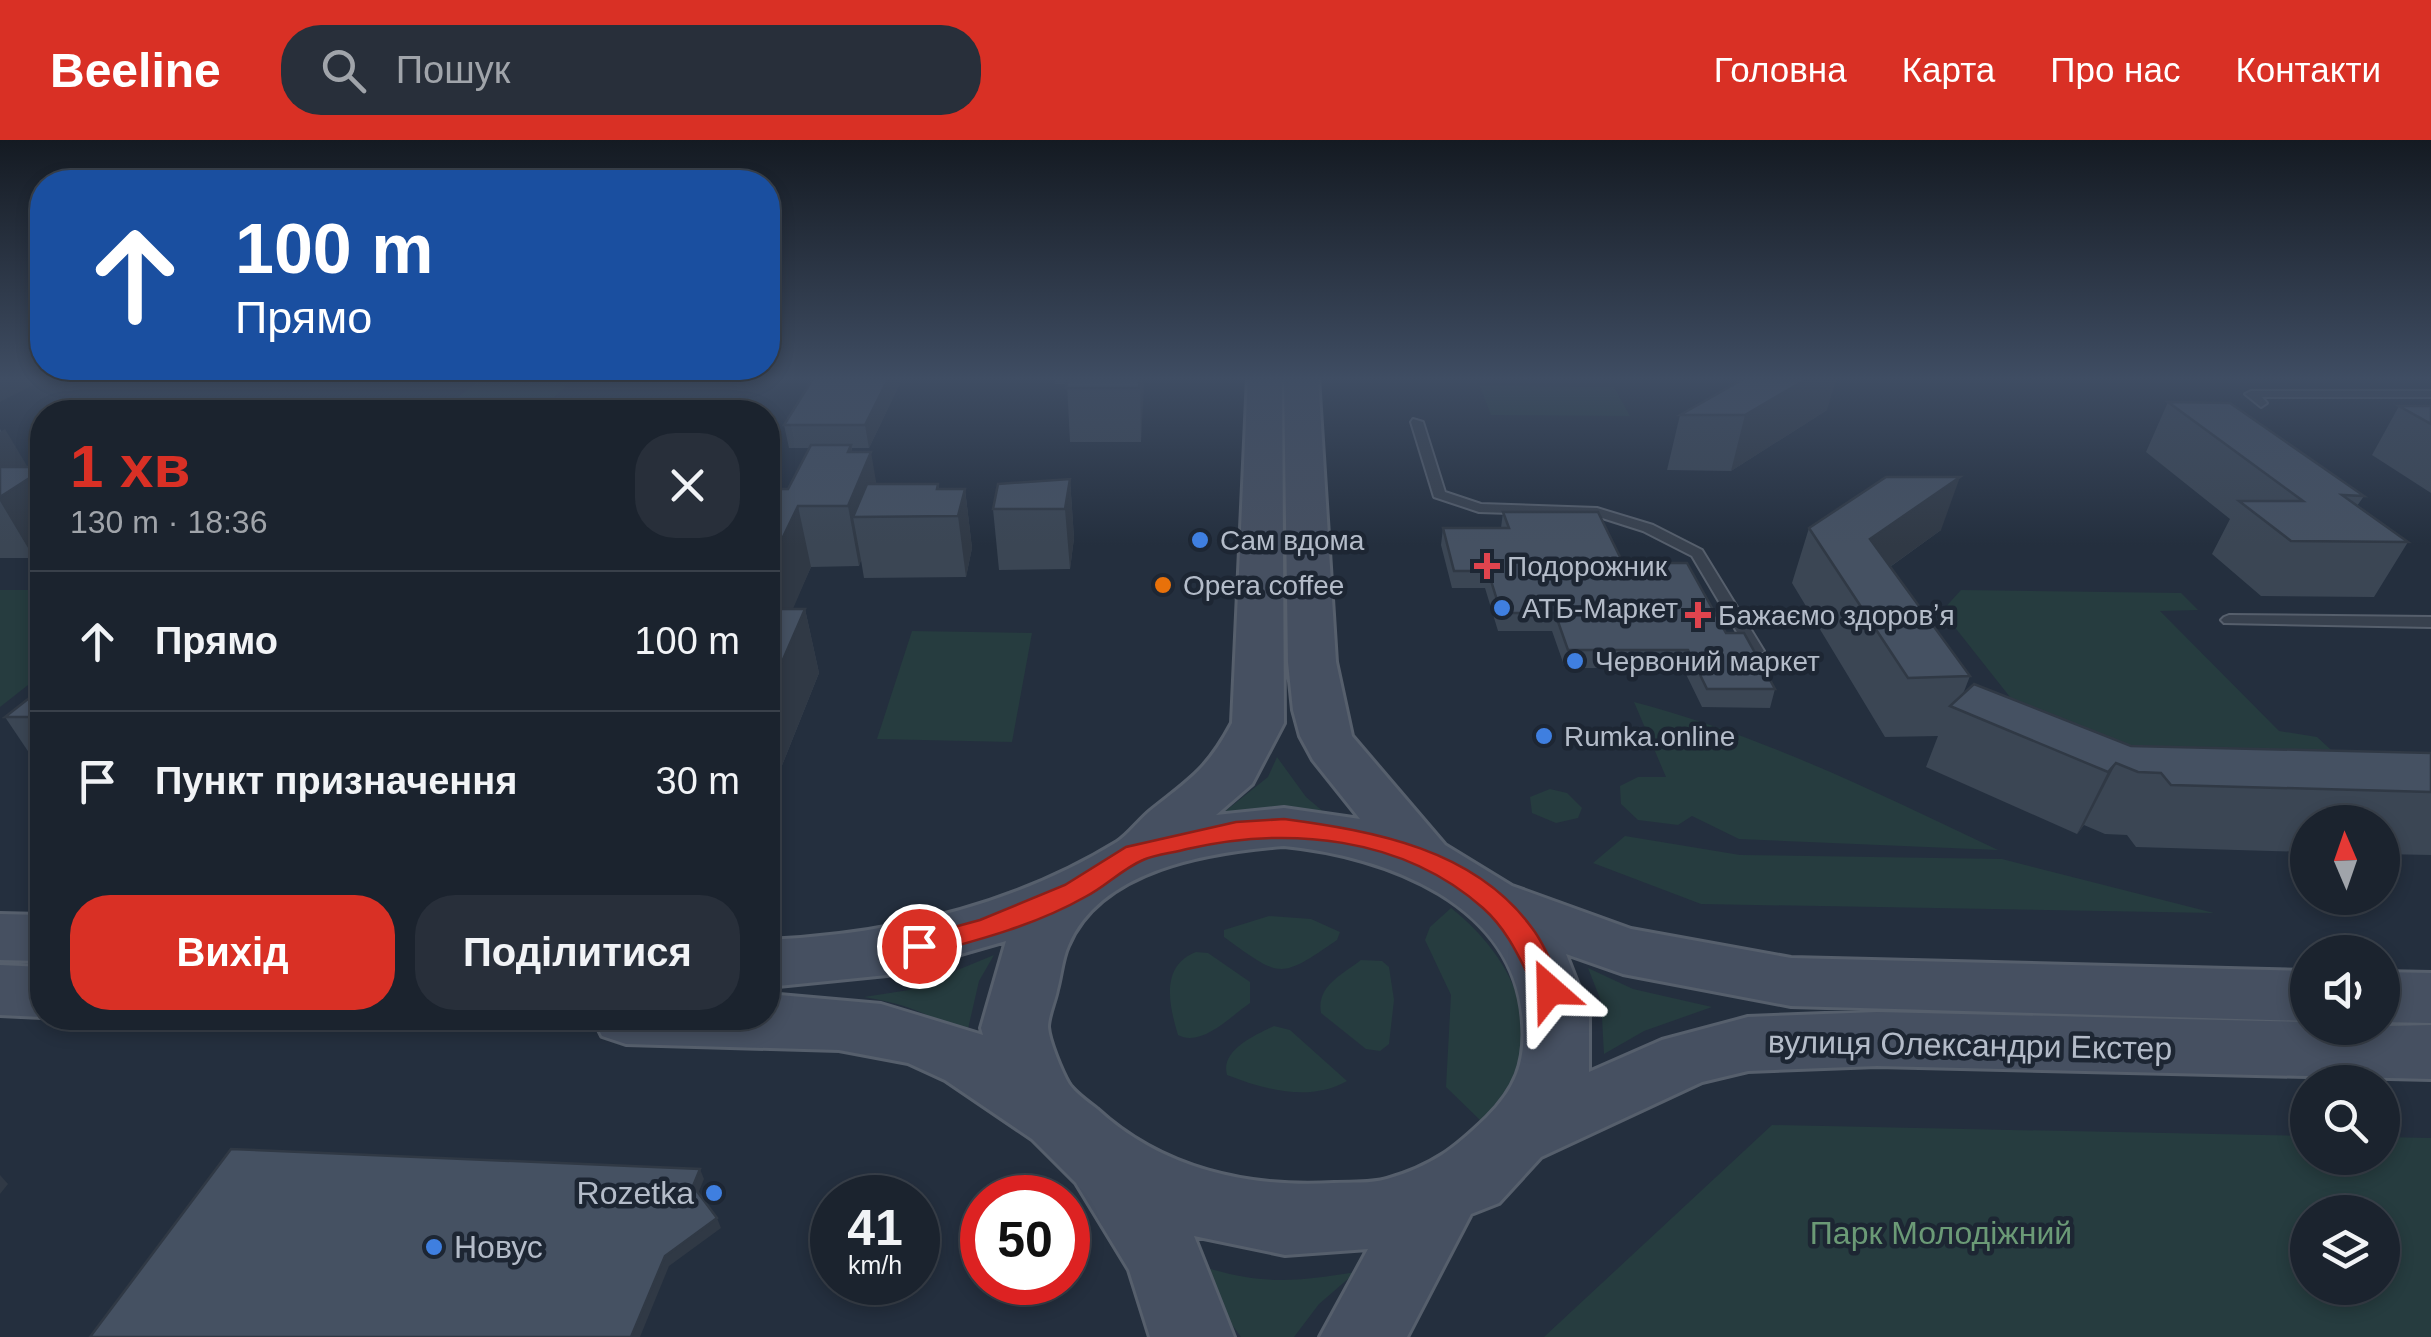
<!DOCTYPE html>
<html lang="uk">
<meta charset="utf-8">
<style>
:root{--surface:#1b232e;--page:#282f3a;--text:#f1f3f6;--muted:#a0a4aa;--line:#39404a;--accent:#d93025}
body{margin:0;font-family:Arial,sans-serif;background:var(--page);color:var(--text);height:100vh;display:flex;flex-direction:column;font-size:38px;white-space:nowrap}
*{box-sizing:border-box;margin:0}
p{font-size:32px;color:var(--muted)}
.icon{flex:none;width:55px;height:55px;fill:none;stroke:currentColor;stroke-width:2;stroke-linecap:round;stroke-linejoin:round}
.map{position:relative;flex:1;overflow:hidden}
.sheet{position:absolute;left:30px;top:260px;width:750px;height:630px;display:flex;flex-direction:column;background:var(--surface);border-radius:40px;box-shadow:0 5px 15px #0003,0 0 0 2px var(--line)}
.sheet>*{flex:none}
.top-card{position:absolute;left:30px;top:30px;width:750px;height:210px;border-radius:40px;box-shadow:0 5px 15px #0003,0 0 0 2px var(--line);background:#1a4fa0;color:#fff;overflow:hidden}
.needle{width:65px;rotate:358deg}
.tools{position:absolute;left:2290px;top:665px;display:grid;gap:20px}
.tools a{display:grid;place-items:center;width:110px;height:110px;border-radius:50%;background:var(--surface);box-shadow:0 5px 15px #0003,0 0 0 2px var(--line);font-size:50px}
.speed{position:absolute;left:810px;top:1035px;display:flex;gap:20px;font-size:50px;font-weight:700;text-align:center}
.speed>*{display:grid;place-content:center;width:130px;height:130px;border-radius:50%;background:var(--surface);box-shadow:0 5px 15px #0003,0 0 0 2px var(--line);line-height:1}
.speed small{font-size:25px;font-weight:400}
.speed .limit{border:15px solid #d22;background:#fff;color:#111}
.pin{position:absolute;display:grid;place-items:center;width:85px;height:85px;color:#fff;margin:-42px;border:5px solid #fff;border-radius:50%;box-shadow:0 2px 10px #0007}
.me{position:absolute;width:110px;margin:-55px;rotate:335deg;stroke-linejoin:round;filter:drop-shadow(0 0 8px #0008)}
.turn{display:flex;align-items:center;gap:35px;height:210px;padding:0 40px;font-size:45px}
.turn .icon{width:130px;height:130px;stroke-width:2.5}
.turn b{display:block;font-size:70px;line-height:85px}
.round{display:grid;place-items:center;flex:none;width:105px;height:105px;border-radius:40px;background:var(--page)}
.head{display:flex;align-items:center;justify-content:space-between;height:170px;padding:0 40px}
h1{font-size:60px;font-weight:700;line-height:75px;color:var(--accent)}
.action{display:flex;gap:20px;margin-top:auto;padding:20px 40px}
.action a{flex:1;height:115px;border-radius:40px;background:var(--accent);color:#fff;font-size:40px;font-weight:700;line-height:115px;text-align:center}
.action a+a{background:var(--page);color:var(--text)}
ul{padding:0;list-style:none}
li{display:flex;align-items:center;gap:30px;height:140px;padding:0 40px;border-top:2px solid var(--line)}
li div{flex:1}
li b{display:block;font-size:38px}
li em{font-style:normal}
header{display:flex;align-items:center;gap:60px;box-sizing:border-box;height:140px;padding:0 50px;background:var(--accent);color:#fff}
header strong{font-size:48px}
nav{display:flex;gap:55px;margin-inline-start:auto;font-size:35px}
.search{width:700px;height:90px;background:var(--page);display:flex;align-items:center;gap:25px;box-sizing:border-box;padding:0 35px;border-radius:40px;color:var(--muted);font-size:38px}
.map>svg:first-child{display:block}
.green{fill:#263c3f;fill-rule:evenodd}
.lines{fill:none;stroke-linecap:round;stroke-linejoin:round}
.lane-casing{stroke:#565f6c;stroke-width:4}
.secondary-casing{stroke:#565f6c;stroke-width:6}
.lane{fill:#38414e;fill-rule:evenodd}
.secondary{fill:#465061;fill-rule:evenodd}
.wall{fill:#3b4654}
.shaded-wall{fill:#303945}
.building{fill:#455162;stroke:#303945;stroke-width:2.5}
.route{fill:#d93025;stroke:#8d1f18;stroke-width:2.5}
.shop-dot{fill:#3f7fe0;stroke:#1d2633;stroke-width:4}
.health-dot{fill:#e0444e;stroke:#1d2633;stroke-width:4}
.food-dot{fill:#e8710a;stroke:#1d2633;stroke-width:4}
.labels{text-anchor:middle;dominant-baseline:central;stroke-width:9;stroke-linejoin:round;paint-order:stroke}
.poi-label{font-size:28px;fill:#b4bcc9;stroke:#1d2633;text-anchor:start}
.near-street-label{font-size:32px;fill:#b4bcc9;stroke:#1d2633}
.near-poi-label{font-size:32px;fill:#b4bcc9;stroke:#1d2633;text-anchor:end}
.near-park-label{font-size:32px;fill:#6b9a76;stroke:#1d2633}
</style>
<header>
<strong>Beeline</strong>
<div class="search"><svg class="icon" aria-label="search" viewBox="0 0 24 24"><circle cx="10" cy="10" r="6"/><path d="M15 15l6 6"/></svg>Пошук</div>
<nav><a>Головна</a><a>Карта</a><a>Про нас</a><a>Контакти</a></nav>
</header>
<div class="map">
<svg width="2431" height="1197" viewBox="0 0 2431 1197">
<rect width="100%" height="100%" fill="#242f3e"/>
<!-- green -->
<g class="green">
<path d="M484 237H577L537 272H439Z"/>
<path d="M1480 246 1614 247 1630 276 1491 275Z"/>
<path d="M0 450H42V534L0 567Z"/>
<path d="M1961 450 2181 453 2198 470 2160 471 2279 591 2317 597 2341 619 2096 617 2043 599 1942 471Z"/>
<path d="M912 491 1032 493 1012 602 877 599Z"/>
<path d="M1634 562C1761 595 1880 654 1998 710L1739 699 1692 676 1678 685 1638 680 1621 664 1620 646 1638 637H1666Z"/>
<path d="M1277 617 1306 657 1332 679 1224 672 1268 637Z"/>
<path d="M1550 649 1567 653 1582 668 1578 678 1556 683 1532 673 1530 657Z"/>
<path d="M1625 696 1740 715 2002 719 2214 773 1701 764 1593 723Z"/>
<path d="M1451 768C1501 807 1543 873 1515 938 1507 955 1492 968 1481 981L1446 947 1451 855 1425 800 1430 787Z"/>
<path d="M1269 776 1311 779 1340 792 1337 800C1279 840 1281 838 1224 797V790Z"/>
<path d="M1196 812 1208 813 1250 842V863C1231 876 1201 908 1178 895 1169 865 1160 826 1196 812Z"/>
<path d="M994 815 979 841 965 902C934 873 905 864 864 857L909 850Z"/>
<path d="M1361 820 1382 821 1389 827 1394 860 1389 904 1380 911 1366 909 1321 873C1316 846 1343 834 1361 820Z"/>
<path d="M1588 828 1633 849 1712 867 1644 891 1604 914 1601 861Z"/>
<path d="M1274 886 1290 890 1347 941C1310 962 1265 950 1227 935 1220 910 1255 895 1274 886Z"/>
<path d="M1772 985 2307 996 2308 1018H2382L2383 997 2431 998V1197H1544ZM2308 1072H2382V1148H2308Z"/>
<path d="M1185 1121C1254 1144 1284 1144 1356 1132L1319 1164 1294 1197H1241Z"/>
</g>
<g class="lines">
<!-- lane casing -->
<g class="lane-casing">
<g id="lane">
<path d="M2251 251H2431V257H2262L2267 263 2261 267 2245 254Z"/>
<path d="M1413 279 1423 282 1445 352 1481 364 1597 368 1653 385 1702 410 1764 511 1756 516 1750 514 1692 416 1643 391 1596 376 1479 372 1434 357 1411 282Z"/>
<path d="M2229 475 2431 477V487L2224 483 2221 480 2224 477Z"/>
</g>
</g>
<!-- secondary casing -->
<g class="secondary-casing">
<g id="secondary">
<path d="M1248 237H1282L1284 583 1252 644 1216 675 1284 668 1360 679 1313 620 1300 596 1293 570 1288 522 1284 237H1318L1336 522 1352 596 1445 705 1512 746 1631 789 1791 818 2308 831V881L1791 866 1623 834 1566 814 1589 873V932L1662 900 1748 877 1877 872 2308 882V888L2431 885V939L1877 926 1748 931 1702 942 1541 1017 1499 1063 1471 1074 1407 1197H1320L1368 1109 1285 1115 1194 1096 1234 1197H1150L1129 1130 1076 1043 1032 999 945 940 908 923 839 910 626 904 602 896 593 878H768V854L881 864 983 895 981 888 1006 801 887 835 768 847V800C891 794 1011 767 1117 702 1128 695 1139 680 1150 671 1190 639 1207 630 1232 583ZM1284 706C1385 716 1516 763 1523 883 1526 923 1515 949 1487 977 1454 1009 1432 1026 1387 1039 1371 1044 1351 1042 1334 1043 1248 1048 1162 1029 1097 969 1088 962 1075 953 1069 944 1062 932 1049 901 1048 887 1048 876 1055 861 1057 850 1061 836 1062 819 1068 806 1101 728 1211 712 1284 706Z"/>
<path d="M0 774 42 775V821L0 820Z"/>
<path d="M0 825 42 827V877L0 875Z"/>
<path d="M2382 832 2431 833V883L2382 882Z"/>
</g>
</g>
<!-- lane -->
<use href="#lane" class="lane"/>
<!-- secondary -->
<use href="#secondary" class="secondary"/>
</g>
<!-- wall -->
<g class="wall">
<path d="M903 237 869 308H852V312L876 344H938L939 349H965L972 408 966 437 864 438 861 420 859 426 811 427 792 469H805L819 533 773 648H768V349H788L809 308H789L784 285Z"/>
<path d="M1054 237H1143L1141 302H1070L1067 244H1055Z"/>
<path d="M2168 262 2364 356 2357 366 2408 402 2374 457 2261 456 2212 414 2230 379 2146 312Z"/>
<path d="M2399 266H2431V353L2372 315Z"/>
<path d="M1827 270 1731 331 1667 330 1680 275Z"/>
<path d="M0 289 27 327H42V412L34 418H0Z"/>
<path d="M1070 339 1074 398 1070 429 999 430 993 369Z"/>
<path d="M1503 372 1623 423 1726 493 1775 549 1770 568 1702 567 1683 528H1565L1552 491H1498L1485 448H1452L1441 405 1443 388H1501Z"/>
<path d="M1809 388 1941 390 1890 427 1970 536 1963 554 2131 606 2431 613V715L2382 714V682H2308V712L2136 707 2127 695 2105 694 2084 685 2077 694 1926 627 1938 596 1885 597 1792 443Z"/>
<path d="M42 548V632L5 577Z"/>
</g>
<!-- shaded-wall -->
<g class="shaded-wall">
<path d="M0 237H29L33 245 0 262Z"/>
<path d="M889 237H903L869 308 865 285Z"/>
<path d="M1140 237H1143L1144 247 1141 302Z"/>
<path d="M1810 237H1837L1827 270 1731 331 1745 275Z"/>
<path d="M5 289 33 336 42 330V412L34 418 0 361V292Z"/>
<path d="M851 305 858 343 871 312 881 370 853 377 861 420 859 426 848 366V312Z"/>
<path d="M1960 337 1941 390 1852 454 1870 399Z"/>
<path d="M1070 339 1074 398 1070 429 1065 369Z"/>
<path d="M965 349 972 408 966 437 958 376Z"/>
<path d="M798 366 811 427 768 527V428Z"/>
<path d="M805 469 819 533 773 648 768 626V554Z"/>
<path d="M2116 623 2084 685 2077 694 2108 632Z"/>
<path d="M700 1029 704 1039 697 1056 693 1046Z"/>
<path d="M0 1035 8 1044 0 1054Z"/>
<path d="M717 1078 721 1088 669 1126 640 1197H631L665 1116Z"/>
</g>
<!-- building -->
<g class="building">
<path d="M814 237H889L865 285H784Z"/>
<path d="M1068 237H1140L1139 248H1066Z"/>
<path d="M1747 237H1810L1745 275H1680Z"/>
<path d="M2168 262 2230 263 2364 356 2342 355 2408 402 2291 401 2239 361H2303Z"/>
<path d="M2399 266H2431V284Z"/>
<path d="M811 305H851L848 312H871L848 366H798L768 428V349H788Z"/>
<path d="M0 327H42V330L0 357Z"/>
<path d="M1886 337H1960L1870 399 1970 536 1908 538 1809 388Z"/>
<path d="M1070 339 1065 369H993L998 344Z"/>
<path d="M867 344H938L937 349H965L958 376 853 377Z"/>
<path d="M1503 372H1598L1623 423H1687L1726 493H1744L1775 549H1707L1688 510H1568L1555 473H1501L1488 431H1454L1443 388H1509Z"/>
<path d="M768 469H805L768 554Z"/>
<path d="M1974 544 2131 606 2431 613V652L2171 645 2161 633 2138 632 2116 623 2108 632 1950 566Z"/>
<path d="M42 548V577H5Z"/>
<path d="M231 1009 700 1029 693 1046 717 1078 665 1116 631 1197H90Z"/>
</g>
<!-- sky -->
<linearGradient id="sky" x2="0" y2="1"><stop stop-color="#141a22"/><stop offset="0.59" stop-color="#3f4d63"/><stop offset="1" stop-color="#3f4d63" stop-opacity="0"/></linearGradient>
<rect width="2431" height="405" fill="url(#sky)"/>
<!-- route -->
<path class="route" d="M1284 679C1374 691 1475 709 1532 788 1546 806 1554 830 1564 850L1560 858H1540C1522 825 1511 793 1483 768 1402 696 1288 686 1187 709 1173 713 1156 714 1143 720 1122 729 1105 747 1085 757 1034 786 975 801 919 816L906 806 910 799 980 780 1065 745 1126 707 1236 682Z"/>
<!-- markers -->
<g class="shop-dot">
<circle cx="1200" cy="400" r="10"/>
<circle cx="1502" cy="468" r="10"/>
<circle cx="1575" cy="521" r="10"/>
<circle cx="1544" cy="596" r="10"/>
<circle cx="714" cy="1053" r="10"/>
<circle cx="434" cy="1107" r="10"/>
</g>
<g class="health-dot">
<path d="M1482 411h10v10h10v10h-10v10h-10v-10h-10v-10h10z"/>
<path d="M1693 460h10v10h10v10h-10v10h-10v-10h-10v-10h10z"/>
</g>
<circle class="food-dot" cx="1163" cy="445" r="10"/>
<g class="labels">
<!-- poi labels -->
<g class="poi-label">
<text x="1220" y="400">Сам вдома</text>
<text x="1507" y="426">Подорожник</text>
<text x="1183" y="445">Opera coffee</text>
<text x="1522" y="468">АТБ-Маркет</text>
<text x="1718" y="475">Бажаємо здоровʼя</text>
<text x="1595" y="521">Червоний маркет</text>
<text x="1564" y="596">Rumka.online</text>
</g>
<!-- near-street labels -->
<g class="near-street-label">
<text transform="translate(1970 905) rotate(1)">вулиця Олександри Екстер</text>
</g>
<!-- near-poi labels -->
<g class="near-poi-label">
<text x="694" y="1053">Rozetka</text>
<text x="454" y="1107" text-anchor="start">Новус</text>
</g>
<!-- near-park labels -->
<g class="near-park-label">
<text x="1941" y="1093">Парк Молодіжний</text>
</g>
</g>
</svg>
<div class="tools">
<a><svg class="needle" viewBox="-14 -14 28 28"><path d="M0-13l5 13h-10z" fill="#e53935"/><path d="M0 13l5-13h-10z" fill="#a0a4aa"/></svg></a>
<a><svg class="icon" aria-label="sound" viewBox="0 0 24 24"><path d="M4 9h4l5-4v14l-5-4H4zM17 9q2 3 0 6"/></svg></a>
<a><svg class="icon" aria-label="search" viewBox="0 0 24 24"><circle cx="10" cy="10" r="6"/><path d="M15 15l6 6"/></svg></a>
<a><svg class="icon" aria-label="layers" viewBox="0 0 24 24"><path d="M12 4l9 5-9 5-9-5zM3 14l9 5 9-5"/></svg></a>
</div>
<div class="speed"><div>41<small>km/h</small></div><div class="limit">50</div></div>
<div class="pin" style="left:919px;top:806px;background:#d93025"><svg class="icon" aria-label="arrive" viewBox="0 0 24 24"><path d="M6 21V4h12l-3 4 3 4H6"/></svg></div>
<svg class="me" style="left:1550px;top:850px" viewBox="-20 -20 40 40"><path d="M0-17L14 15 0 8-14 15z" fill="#d93025" stroke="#fff" stroke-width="4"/></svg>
<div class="top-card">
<div class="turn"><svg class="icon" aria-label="ahead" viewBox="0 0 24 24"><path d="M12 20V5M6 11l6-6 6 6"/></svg><div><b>100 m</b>Прямо</div></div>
</div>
<section class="sheet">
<div class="head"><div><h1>1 хв</h1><p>130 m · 18:36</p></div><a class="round"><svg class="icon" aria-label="close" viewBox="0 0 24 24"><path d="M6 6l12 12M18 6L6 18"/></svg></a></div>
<ul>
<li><svg class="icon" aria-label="ahead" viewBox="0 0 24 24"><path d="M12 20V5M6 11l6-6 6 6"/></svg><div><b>Прямо</b></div><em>100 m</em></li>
<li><svg class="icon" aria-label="arrive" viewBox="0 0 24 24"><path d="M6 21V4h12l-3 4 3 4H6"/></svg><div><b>Пункт призначення</b></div><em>30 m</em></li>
</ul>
<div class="action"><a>Вихід</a><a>Поділитися</a></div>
</section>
</div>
